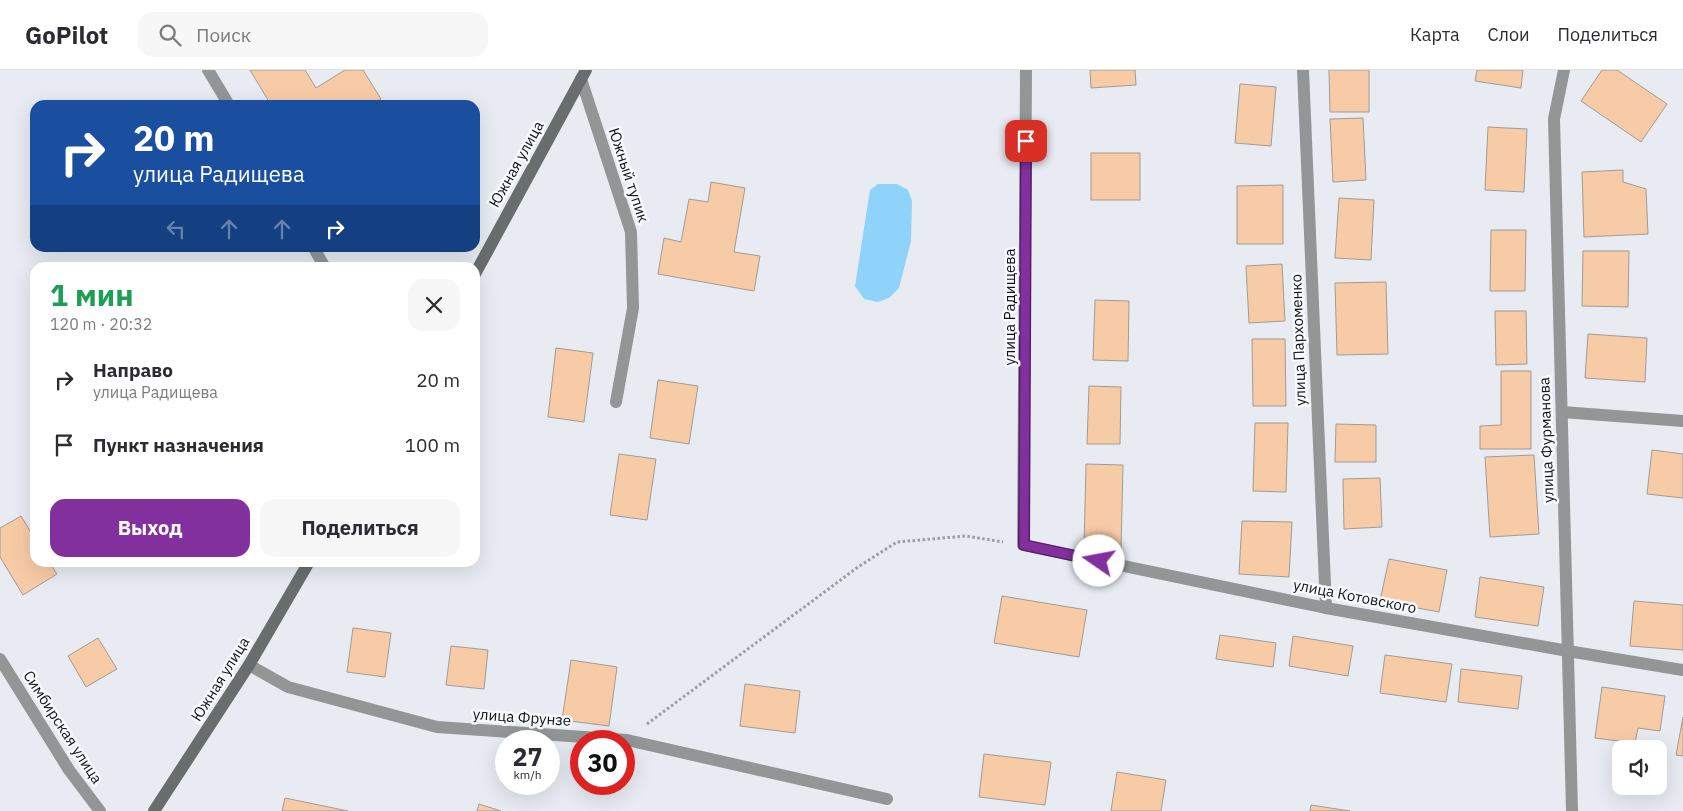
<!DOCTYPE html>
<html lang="ru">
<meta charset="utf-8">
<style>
:root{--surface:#fff;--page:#f7f7f7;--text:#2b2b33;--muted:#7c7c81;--line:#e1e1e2;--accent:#83309f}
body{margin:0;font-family:"IBM Plex Sans",sans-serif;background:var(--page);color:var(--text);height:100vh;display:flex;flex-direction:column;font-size:19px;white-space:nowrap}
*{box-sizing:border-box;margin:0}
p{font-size:16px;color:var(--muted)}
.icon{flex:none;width:28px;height:28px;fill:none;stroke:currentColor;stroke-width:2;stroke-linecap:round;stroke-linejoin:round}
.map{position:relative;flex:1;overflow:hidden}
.drawer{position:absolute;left:30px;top:192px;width:450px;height:305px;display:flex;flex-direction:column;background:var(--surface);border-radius:15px;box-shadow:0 5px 20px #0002}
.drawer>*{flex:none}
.hud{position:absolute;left:30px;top:30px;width:450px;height:152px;border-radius:15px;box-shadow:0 5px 20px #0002;background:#1a4fa0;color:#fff;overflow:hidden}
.fabs{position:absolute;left:1612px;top:670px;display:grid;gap:10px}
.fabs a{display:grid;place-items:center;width:55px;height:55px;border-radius:10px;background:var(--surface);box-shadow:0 5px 20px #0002;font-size:25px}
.speed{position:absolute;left:495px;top:660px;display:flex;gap:10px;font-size:25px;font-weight:700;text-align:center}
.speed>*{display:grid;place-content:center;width:65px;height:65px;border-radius:50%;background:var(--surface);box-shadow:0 5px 20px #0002;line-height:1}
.speed small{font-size:12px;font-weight:400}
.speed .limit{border:8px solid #d22;background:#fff;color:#111}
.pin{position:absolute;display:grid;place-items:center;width:42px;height:42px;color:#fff;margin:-21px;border-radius:10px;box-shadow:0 2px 8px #0006}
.me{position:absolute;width:55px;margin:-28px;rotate:282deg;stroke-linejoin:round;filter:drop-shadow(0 0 4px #0008)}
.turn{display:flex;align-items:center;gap:18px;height:105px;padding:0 20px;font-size:22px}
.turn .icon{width:65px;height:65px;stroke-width:2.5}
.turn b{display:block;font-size:35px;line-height:42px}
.lanes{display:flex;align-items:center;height:48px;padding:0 20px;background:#0003;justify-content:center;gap:25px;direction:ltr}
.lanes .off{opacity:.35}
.round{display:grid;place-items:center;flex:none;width:52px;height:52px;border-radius:15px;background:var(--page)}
.summary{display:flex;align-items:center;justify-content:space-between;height:85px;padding:0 20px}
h1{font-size:30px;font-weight:700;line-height:38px;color:#1e9e55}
.action{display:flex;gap:10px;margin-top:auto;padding:10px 20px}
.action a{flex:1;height:58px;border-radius:15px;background:var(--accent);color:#fff;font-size:20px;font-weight:700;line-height:58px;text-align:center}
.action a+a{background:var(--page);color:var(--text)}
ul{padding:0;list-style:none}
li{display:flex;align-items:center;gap:15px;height:65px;padding:0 20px}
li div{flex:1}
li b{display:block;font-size:19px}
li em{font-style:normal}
header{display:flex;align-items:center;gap:30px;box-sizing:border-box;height:70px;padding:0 25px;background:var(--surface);border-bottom:1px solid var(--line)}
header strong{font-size:24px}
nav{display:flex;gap:28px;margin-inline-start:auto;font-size:18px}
.search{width:350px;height:45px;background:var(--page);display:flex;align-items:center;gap:12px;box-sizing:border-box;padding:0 18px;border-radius:15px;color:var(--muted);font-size:19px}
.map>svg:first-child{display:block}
.water{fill:#90d3fa}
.building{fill:#f8cba7;stroke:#a19b96}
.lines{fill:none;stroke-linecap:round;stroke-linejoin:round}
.path{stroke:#999ca1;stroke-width:3;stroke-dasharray:2.5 2.5;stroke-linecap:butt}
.lane{stroke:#929696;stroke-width:12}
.street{stroke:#929696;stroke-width:12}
.secondary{stroke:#686e6e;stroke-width:12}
.route-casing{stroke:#551f67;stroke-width:12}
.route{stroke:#83309f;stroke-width:9}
.labels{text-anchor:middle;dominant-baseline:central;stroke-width:5;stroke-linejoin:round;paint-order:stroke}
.street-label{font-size:15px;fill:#121315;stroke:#f6f9fe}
</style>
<header>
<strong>GoPilot</strong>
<div class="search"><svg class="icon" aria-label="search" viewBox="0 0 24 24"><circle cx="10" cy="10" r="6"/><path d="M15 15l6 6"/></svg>Поиск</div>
<nav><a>Карта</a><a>Слои</a><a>Поделиться</a></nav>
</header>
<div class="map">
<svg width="1683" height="741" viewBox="0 0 1683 741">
<rect width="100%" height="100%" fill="#e8ebf2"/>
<!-- water -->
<path class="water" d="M878 114H897L908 120 912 131 911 171 899 218 889 228 878 232 864 229 855 216 870 120Z"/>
<!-- building -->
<g class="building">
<path d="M250 0H305L316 18 345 0H363L381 29 371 35H271Z"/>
<path d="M1090 0H1135L1136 15 1091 18Z"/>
<path d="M1329 0H1369V42H1330Z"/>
<path d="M1477 0H1523L1521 18 1475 11Z"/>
<path d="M1602 0H1617L1667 34 1641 72 1581 31Z"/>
<path d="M1240 14 1276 17 1271 76 1235 73Z"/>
<path d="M1363 48 1366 110 1333 112 1330 49Z"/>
<path d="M1488 57 1527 59 1524 122 1485 120Z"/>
<rect x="1091" y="83" width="49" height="47"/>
<path d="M1623 100V112L1646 119 1648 164 1584 167 1582 102Z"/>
<path d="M711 112 745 118 734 182 760 186 754 221 658 204 664 168 681 172 689 129 708 132Z"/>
<path d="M1283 115V174H1237V116Z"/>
<path d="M1339 128 1374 130 1371 190 1335 188Z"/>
<path d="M1491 160H1526L1525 221H1490Z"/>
<path d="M1583 181H1629L1628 237 1582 236Z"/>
<path d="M260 192 263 198H251Z"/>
<path d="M1282 194 1285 251 1249 253 1246 196Z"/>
<path d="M1386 212 1388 284 1337 285 1335 213Z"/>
<path d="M1095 230 1129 231 1128 291 1093 290Z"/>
<path d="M1495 241H1526L1527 294 1496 295Z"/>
<path d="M1588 264 1647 268 1645 312 1585 308Z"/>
<path d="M1252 269H1285L1286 336H1253Z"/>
<path d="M556 278 593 283 584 352 548 347Z"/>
<path d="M1501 301H1531V379H1480V356L1501 355Z"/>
<path d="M658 310 698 316 689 374 650 368Z"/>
<path d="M1089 316 1121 317 1120 374H1087Z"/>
<path d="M1255 353H1288L1286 422 1253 421Z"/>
<path d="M1336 354 1376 355V392H1335Z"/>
<path d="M1652 380 1683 384V428L1647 424Z"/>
<path d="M619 384 656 389 647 450 610 445Z"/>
<path d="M1534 385 1539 464 1490 467 1485 387Z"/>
<path d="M1086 394 1123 395 1121 479 1084 478Z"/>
<path d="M1380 408 1382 457 1344 459 1343 409Z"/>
<path d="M21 446 35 469V492H49L57 504 23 525 0 487V458Z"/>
<path d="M1242 451 1292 452 1289 507 1239 504Z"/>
<path d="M1389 489 1447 500 1439 542 1380 531Z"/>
<path d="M1480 507 1544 517 1538 556 1475 547Z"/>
<path d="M1002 526 1087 540 1079 587 994 573Z"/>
<path d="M1634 531 1683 535V580L1630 576Z"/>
<path d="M353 558 391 563 385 607 347 602Z"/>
<path d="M1220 565 1276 573 1273 597 1216 589Z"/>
<path d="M1293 566 1353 576 1348 606 1289 596Z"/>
<path d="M98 568 117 599 86 617 68 586Z"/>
<path d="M451 576 488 580 484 619 446 615Z"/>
<path d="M1385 585 1452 594 1446 632 1380 623Z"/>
<path d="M571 590 617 597 609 656 562 650Z"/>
<path d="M1461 599 1522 606 1518 639 1458 632Z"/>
<path d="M745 614 800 621 795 663 740 656Z"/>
<path d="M1602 617 1665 626 1660 661 1638 658 1635 673 1595 668Z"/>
<path d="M1683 647V686L1676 685Z"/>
<path d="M984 684 1051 692 1045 735 979 727Z"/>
<path d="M1117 702 1166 710 1161 741H1111Z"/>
<path d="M285 728 348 741H282Z"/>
<path d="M479 734 501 741H477Z"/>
<path d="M1311 735 1350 741H1310Z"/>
</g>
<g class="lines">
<!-- path -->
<path class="path" d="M647 654 858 497 897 472 966 466 1003 472"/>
<!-- lane -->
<path class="lane" d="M581 9 631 162 633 238 616 332"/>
<!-- street -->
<g class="street">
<path d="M208 0 229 35"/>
<path d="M1026 0 1023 475 1326 538 1568 581 1683 600"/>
<path d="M1303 0 1326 538"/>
<path d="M1564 0 1554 49 1572 741"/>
<path d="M314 178 325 198"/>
<path d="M1562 342 1683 351"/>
<path d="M0 589 69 700 100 741"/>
<path d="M249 595 288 617 437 657 627 670 887 729"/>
</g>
<!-- secondary -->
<g class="secondary">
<path d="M475 204 586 0"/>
<path d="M154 741 249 595 309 492"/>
</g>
</g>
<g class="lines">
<!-- route casing -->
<g class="route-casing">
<path id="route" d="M1026 71 1024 475 1099 491"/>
</g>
<!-- route -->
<use href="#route" class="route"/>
</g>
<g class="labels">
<!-- street labels -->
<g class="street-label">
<text transform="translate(516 94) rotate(-61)">Южная улица</text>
<text transform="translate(629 105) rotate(72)">Южный тупик</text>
<text transform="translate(1009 237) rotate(-90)">улица Радищева</text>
<text transform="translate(1298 270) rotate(-92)">улица Пархоменко</text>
<text transform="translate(1546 370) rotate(-92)">улица Фурманова</text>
<text transform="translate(1355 526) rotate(11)">улица Котовского</text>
<text transform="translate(220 609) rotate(-58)">Южная улица</text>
<text transform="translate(522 647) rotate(4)">улица Фрунзе</text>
<text transform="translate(63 657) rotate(57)">Симбирская улица</text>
</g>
</g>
</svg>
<div class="fabs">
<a><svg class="icon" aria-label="sound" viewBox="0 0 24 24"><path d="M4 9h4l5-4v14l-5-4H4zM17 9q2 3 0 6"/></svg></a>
</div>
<div class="speed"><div>27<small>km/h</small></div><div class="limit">30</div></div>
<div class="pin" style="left:1026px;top:71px;background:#d93025"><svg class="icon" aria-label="arrive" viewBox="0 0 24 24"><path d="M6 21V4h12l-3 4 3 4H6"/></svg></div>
<svg class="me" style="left:1099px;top:491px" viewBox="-20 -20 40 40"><circle r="19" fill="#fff"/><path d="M0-13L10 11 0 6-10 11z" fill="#83309f"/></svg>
<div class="hud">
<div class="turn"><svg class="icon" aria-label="right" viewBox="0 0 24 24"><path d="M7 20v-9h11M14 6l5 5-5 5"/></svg><div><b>20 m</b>улица Радищева</div></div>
<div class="lanes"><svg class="icon off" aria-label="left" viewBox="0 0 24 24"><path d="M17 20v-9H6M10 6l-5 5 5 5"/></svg><svg class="icon off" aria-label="ahead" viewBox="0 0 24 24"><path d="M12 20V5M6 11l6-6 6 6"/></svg><svg class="icon off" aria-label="ahead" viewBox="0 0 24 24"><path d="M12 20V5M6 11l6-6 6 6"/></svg><svg class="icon" aria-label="right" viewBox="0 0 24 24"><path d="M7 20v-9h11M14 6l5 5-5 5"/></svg></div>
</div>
<section class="drawer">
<div class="summary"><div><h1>1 мин</h1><p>120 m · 20:32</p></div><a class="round"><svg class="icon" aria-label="close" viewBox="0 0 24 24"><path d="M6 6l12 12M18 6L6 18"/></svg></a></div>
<ul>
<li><svg class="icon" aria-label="right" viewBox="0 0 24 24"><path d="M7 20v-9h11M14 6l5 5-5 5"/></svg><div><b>Направо</b><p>улица Радищева</p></div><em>20 m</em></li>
<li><svg class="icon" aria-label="arrive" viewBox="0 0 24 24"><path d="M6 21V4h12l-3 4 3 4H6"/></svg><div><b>Пункт назначения</b></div><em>100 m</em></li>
</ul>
<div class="action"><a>Выход</a><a>Поделиться</a></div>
</section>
</div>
